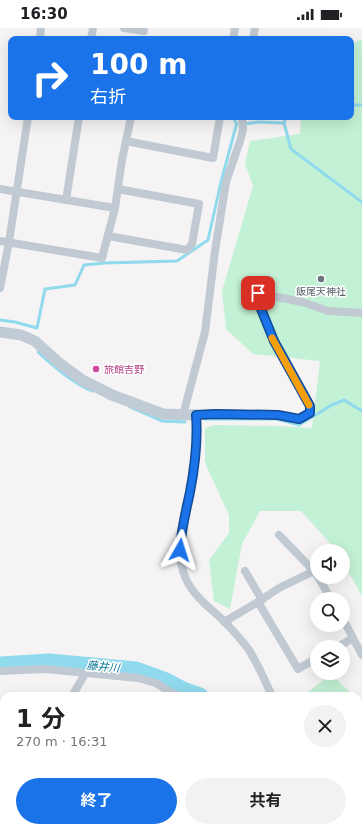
<!DOCTYPE html>
<html lang="ja">
<meta charset="utf-8">
<style>
:root{--surface:#fff;--page:#f2f2f2;--text:#202124;--muted:#757577;--accent:#1a73e8}
body{margin:0;font-family:"DejaVu Sans","Noto Sans JP",sans-serif;background:var(--page);color:var(--text);height:100vh;display:flex;flex-direction:column;font-size:15px;white-space:nowrap}
*{box-sizing:border-box;margin:0}
p{font-size:13px;color:var(--muted)}
.icon{flex:none;width:22px;height:22px;fill:none;stroke:currentColor;stroke-width:2;stroke-linecap:round;stroke-linejoin:round}
.map{position:relative;flex:1;overflow:hidden}
.side{position:absolute;left:0px;top:664px;width:362px;height:140px;display:flex;flex-direction:column;background:var(--surface);border-radius:12px 12px 0 0;box-shadow:0 4px 16px #0002}
.side>*{flex:none}
.top-card{position:absolute;left:8px;top:8px;width:346px;height:84px;border-radius:8px;box-shadow:0 4px 16px #0002;background:#1a73e8;color:#fff;overflow:hidden}
.controls{position:absolute;left:310px;top:516px;display:grid;gap:8px}
.controls a{display:grid;place-items:center;width:40px;height:40px;border-radius:50%;background:var(--surface);box-shadow:0 4px 16px #0002;font-size:20px}
.pin{position:absolute;display:grid;place-items:center;width:34px;height:34px;color:#fff;margin:-17px;border-radius:8px;box-shadow:0 2px 6px #0006}
.me{position:absolute;width:44px;margin:-22px;rotate:6deg;stroke-linejoin:round;filter:drop-shadow(0 0 3px #0008)}
.turn{display:flex;align-items:center;gap:14px;height:84px;padding:0 16px;font-size:18px}
.turn .icon{width:52px;height:52px;stroke-width:2.5}
.turn b{display:block;font-size:28px;line-height:34px}
.round{display:grid;place-items:center;flex:none;width:42px;height:42px;border-radius:21px;background:var(--page)}
.head{display:flex;align-items:center;justify-content:space-between;height:68px;padding:0 16px}
h1{font-size:24px;font-weight:700;line-height:30px}
.action{display:flex;gap:8px;margin-top:auto;padding:8px 16px}
.action a{flex:1;height:46px;border-radius:24px;background:var(--accent);color:#fff;font-size:16px;font-weight:700;line-height:46px;text-align:center}
.action a+a{background:var(--page);color:var(--text)}
.status{display:flex;justify-content:space-between;align-items:center;height:28px;padding:0 20px;background:var(--surface);direction:ltr}
.status svg{height:11px;fill:currentColor}
.map>svg:first-child{display:block}
.green{fill:#c3f1d5}
.lines{fill:none;stroke-linecap:round;stroke-linejoin:round}
.stream{stroke:#90daee;stroke-width:3}
.river{stroke:#90daee;stroke-width:17}
.street{stroke:#c1cad2;stroke-width:8}
.secondary{stroke:#c1cbd6;stroke-width:11}
.route-casing{stroke:#114b97;stroke-width:10}
.route{stroke:#1a73e8;stroke-width:7}
.slow{stroke:#f59e0b;stroke-width:7}
.worship-dot{fill:#6b7280;stroke:#fff;stroke-width:1.5}
.hotel-dot{fill:#d1479c;stroke:#fff;stroke-width:1.5}
.labels{text-anchor:middle;dominant-baseline:central;stroke-width:3;stroke-linejoin:round;paint-order:stroke}
.worship-label{font-size:10px;fill:#5b616d;stroke:#fff}
.hotel-label{font-size:10px;fill:#b23c85;stroke:#fff;text-anchor:start}
.water-label{font-size:11px;font-style:italic;fill:#0c7c9b;stroke:#fff}
</style>
<div class="status"><b>16:30</b><svg viewBox="0 0 49 12"><path d="M0 12V9h3v3zM5 12V6h3v6zM10 12V3h3v9zM15 12V0h3v12zM26 1h20v11H26zM47 4h2v5h-2z"/></svg></div>
<div class="map">
<svg width="362" height="804" viewBox="0 0 362 804">
<rect width="100%" height="100%" fill="#f5f3f3"/>
<!-- green -->
<g class="green">
<path d="M362 11V568L343 534V523H337L301 483H260L242 516 230 581 214 573 209 532 229 505V487L205 435V400L214 397 278 398 312 400 320 333 253 326 226 301 222 263 253 158 245 136 250 113 300 106 301 89H351V16Z"/>
<path d="M331 646 354 668H303Z"/>
<path d="M358 672 362 676V790L358 786Z"/>
<path d="M28 800H204L208 804H27Z"/>
</g>
<g class="lines">
<!-- stream -->
<g class="stream">
<path d="M351 77H362"/>
<path d="M233 89 237 97"/>
<path d="M284 95 291 121 362 174"/>
<path d="M243 96 259 94 284 95 286 89"/>
<path d="M0 292 15 294 37 300 45 261 75 257 84 237 104 235 177 233 208 212 221 154 236 98"/>
<path d="M38 324C55 339 71 354 92 363"/>
<path d="M130 379 162 393 185 394"/>
<path d="M205 391H277L299 397 332 377 344 372 362 383"/>
</g>
<!-- river -->
<g class="river">
<path d="M0 637 49 634 136 642 166 653 183 662 200 668"/>
<path d="M277 800 283 804"/>
</g>
<!-- street -->
<g class="street">
<path d="M124 0 144 3"/>
<path d="M40 11 41 0"/>
<path d="M91 11 93 0"/>
<path d="M233 11 235 0"/>
<path d="M253 11 255 0"/>
<path d="M126 113 213 130 220 89"/>
<path d="M0 161 115 180"/>
<path d="M66 172 79 89"/>
<path d="M108 208 187 222 192 216 199 176 118 161"/>
<path d="M0 213 102 230 115 180 122 132 131 89"/>
<path d="M0 260 9 214 28 89"/>
<path d="M183 387 205 304 215 223 226 154 241 110 243 101 242 89"/>
<path d="M279 507 314 543 317 548"/>
<path d="M245 543 262 572"/>
<path d="M318 549 331 571"/>
<path d="M258 574 298 641 317 630"/>
<path d="M343 591 362 627"/>
<path d="M224 594 258 574 279 560 314 543"/>
<path d="M338 619 353 610"/>
<path d="M0 643 45 641 138 650 156 655 172 665 180 668"/>
<path d="M72 668 85 646"/>
<path d="M272 668C265 653 258 636 249 622 242 612 233 603 225 594 209 579 189 565 183 543 175 516 186 489 190 462 195 437 198 412 196 387L215 385 278 387 299 391 310 385V378L274 313 257 271 258 265 302 274 328 283 362 285"/>
<path d="M0 789 4 791"/>
<path d="M265 800 270 804"/>
<path d="M348 800 353 804"/>
<path d="M12 804 14 800"/>
</g>
<!-- secondary -->
<path class="secondary" d="M0 304 21 307 35 313 58 334 82 352 112 367 163 386 196 387"/>
</g>
<g class="lines">
<!-- route casing -->
<g class="route-casing">
<path id="route" d="M180 522C181 502 186 483 190 464 195 438 198 413 196 387L215 386 278 387 299 391 310 385V378L274 313 257 271 258 265"/>
</g>
<!-- route -->
<use href="#route" class="route"/>
<!-- slow -->
<path class="slow" d="M272 310 309 377"/>
</g>
<!-- markers -->
<circle class="worship-dot" cx="321" cy="251" r="4"/>
<circle class="hotel-dot" cx="96" cy="341" r="4"/>
<g class="labels">
<!-- worship labels -->
<g class="worship-label">
<text x="321" y="263">飯尾天神社</text>
</g>
<!-- hotel labels -->
<g class="hotel-label">
<text x="104" y="341">旅館吉野</text>
</g>
<!-- water labels -->
<g class="water-label">
<text transform="translate(103 639) rotate(5)">藤井川</text>
</g>
</g>
</svg>
<div class="controls">
<a><svg class="icon" aria-label="sound" viewBox="0 0 24 24"><path d="M4 9h4l5-4v14l-5-4H4zM17 9q2 3 0 6"/></svg></a>
<a><svg class="icon" aria-label="search" viewBox="0 0 24 24"><circle cx="10" cy="10" r="6"/><path d="M15 15l6 6"/></svg></a>
<a><svg class="icon" aria-label="layers" viewBox="0 0 24 24"><path d="M12 4l9 5-9 5-9-5zM3 14l9 5 9-5"/></svg></a>
</div>
<div class="pin" style="left:258px;top:265px;background:#d93025"><svg class="icon" aria-label="arrive" viewBox="0 0 24 24"><path d="M6 21V4h12l-3 4 3 4H6"/></svg></div>
<svg class="me" style="left:180px;top:522px" viewBox="-20 -20 40 40"><path d="M0-17L14 15 0 8-14 15z" fill="#1a73e8" stroke="#fff" stroke-width="4"/></svg>
<div class="top-card">
<div class="turn"><svg class="icon" aria-label="right" viewBox="0 0 24 24"><path d="M7 20v-9h11M14 6l5 5-5 5"/></svg><div><b>100 m</b>右折</div></div>
</div>
<section class="side">
<div class="head"><div><h1>1 分</h1><p>270 m · 16:31</p></div><a class="round"><svg class="icon" aria-label="close" viewBox="0 0 24 24"><path d="M6 6l12 12M18 6L6 18"/></svg></a></div>
<div class="action"><a>終了</a><a>共有</a></div>
</section>
</div>
